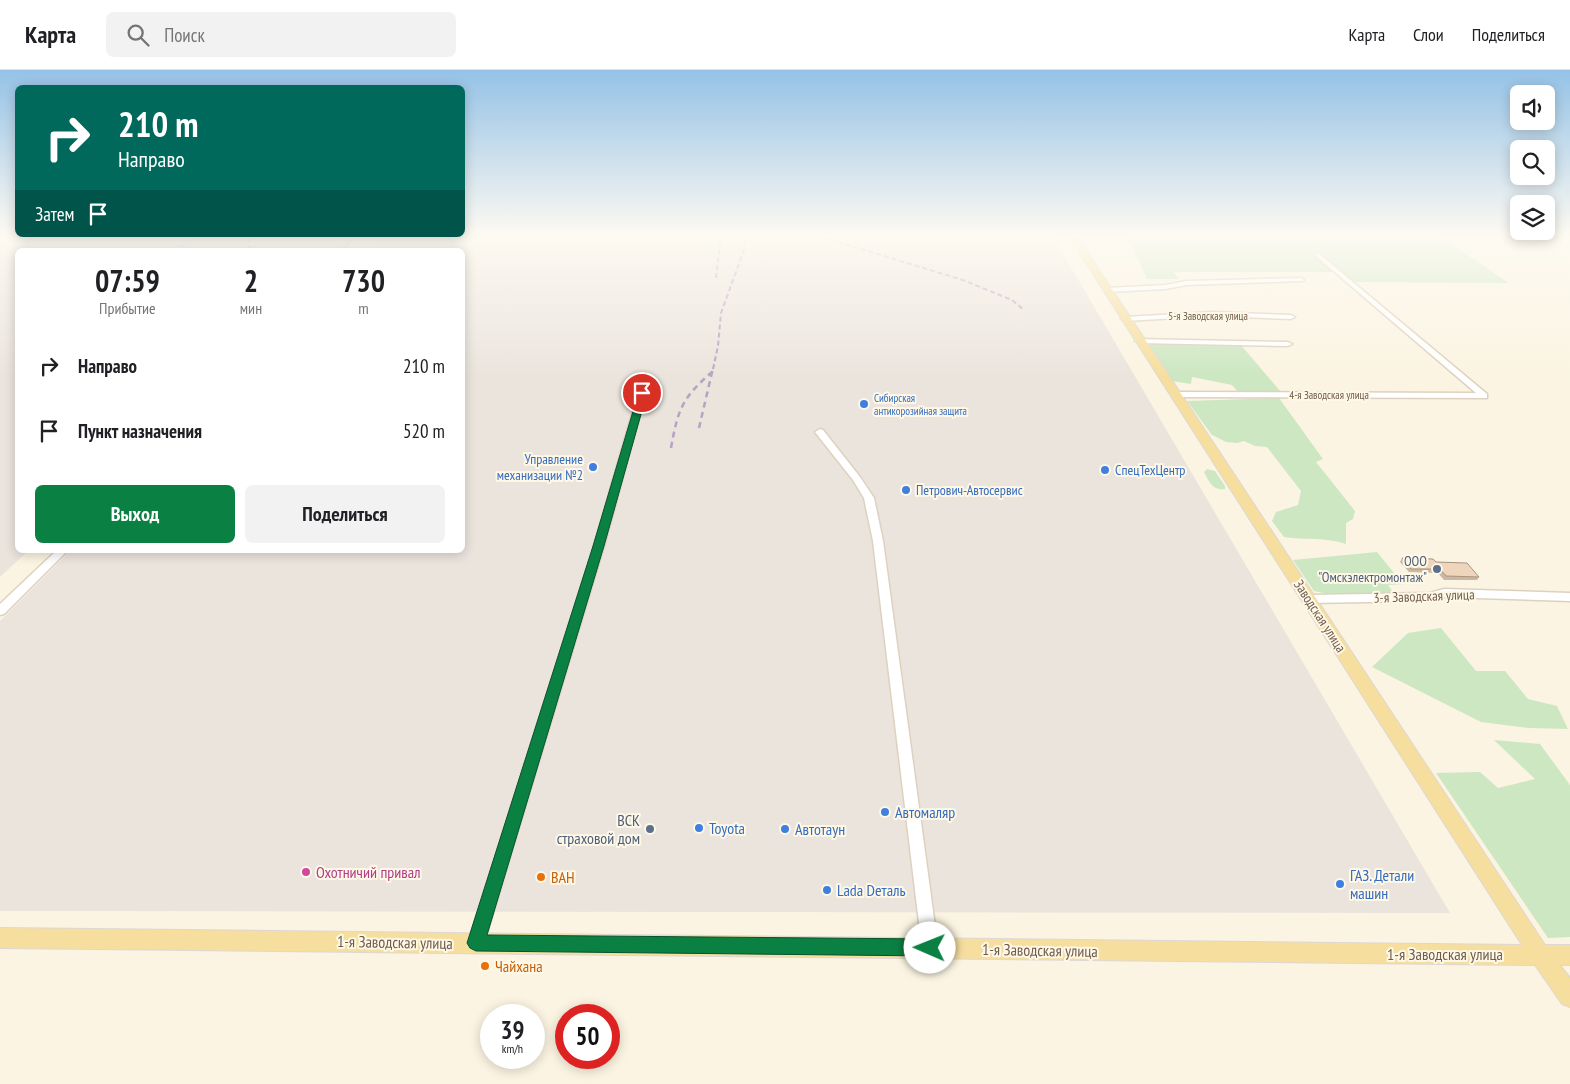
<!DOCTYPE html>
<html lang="ru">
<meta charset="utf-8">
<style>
:root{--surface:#fff;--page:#f2f2f2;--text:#202124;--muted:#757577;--line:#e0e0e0;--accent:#0b8043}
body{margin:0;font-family:"PT Sans Narrow",sans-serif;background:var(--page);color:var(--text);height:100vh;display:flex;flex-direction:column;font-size:19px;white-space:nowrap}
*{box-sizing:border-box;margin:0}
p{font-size:16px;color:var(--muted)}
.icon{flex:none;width:28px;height:28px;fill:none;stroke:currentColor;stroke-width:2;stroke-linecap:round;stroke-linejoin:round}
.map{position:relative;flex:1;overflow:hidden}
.side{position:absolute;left:15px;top:178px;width:450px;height:305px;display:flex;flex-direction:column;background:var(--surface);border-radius:8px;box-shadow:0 2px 12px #0003}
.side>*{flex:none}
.hud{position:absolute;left:15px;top:15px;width:450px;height:152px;border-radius:8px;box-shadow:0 2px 12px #0003;background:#00695c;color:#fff;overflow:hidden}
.controls{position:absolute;left:1510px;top:15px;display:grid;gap:10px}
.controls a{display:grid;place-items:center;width:45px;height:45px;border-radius:8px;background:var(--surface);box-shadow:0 2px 12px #0003;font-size:25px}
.speed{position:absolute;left:480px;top:934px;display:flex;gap:10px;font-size:25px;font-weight:700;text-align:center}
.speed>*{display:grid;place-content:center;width:65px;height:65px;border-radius:50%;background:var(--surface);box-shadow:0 2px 12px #0003;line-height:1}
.speed small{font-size:12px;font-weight:400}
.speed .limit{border:8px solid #d22;background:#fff;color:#111}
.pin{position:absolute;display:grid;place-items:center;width:42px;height:42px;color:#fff;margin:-21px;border:2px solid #fff;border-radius:50%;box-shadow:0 1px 5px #0007}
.me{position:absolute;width:55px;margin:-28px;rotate:271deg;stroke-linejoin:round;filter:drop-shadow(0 0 4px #0008)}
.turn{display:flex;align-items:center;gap:18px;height:105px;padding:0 20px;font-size:22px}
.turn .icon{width:65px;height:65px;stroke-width:2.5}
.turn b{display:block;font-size:35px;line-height:42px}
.then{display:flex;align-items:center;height:48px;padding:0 20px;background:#0003;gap:10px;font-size:19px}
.eta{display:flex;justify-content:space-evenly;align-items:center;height:85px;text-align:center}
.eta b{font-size:30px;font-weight:700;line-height:35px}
.button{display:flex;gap:10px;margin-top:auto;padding:10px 20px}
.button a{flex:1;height:58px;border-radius:8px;background:var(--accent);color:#fff;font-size:20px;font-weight:700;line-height:58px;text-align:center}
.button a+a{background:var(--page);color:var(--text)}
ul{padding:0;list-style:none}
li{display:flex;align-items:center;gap:15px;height:65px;padding:0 20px}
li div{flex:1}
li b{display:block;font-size:19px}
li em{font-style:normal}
header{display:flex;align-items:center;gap:30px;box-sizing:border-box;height:70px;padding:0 25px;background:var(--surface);border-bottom:1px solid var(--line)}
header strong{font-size:24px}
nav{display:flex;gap:28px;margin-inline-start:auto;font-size:18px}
.search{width:350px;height:45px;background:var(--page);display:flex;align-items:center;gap:12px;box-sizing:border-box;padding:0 18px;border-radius:8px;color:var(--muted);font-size:19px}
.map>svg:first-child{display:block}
.industrial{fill:#eae4dd}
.green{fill:#cde7c2}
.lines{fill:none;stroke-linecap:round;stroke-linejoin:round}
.minor-casing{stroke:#ded1bf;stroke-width:3}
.major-casing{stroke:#ddd8d4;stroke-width:2}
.minor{fill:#fff;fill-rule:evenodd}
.major{fill:#f6de9e;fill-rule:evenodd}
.rail-far1{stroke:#b7a2c3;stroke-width:2;stroke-dasharray:5 3;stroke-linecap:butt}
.rail{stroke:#b7a2c3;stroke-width:2.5;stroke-dasharray:6 4.5;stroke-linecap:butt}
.wall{fill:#cdb7a1}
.building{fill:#eed5bb;stroke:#a79583}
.route{fill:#0b8043;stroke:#07532c}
.shop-dot{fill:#3f7fe0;stroke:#fef8e8;stroke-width:2}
.service-dot{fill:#5c6f8a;stroke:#fef8e8;stroke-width:2}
.hotel-dot{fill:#d1479c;stroke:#fef8e8;stroke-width:2}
.food-dot{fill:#e8710a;stroke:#fef8e8;stroke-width:2}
.labels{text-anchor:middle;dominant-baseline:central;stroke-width:4;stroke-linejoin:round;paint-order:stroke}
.far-street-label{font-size:11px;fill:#715c4a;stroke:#fef8e8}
.far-shop-label{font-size:11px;fill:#366cbe;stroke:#fef8e8;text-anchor:start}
.shop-label{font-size:14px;fill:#366cbe;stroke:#fef8e8;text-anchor:start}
.service-label{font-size:14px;fill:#4e5e75;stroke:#fef8e8;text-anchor:end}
.street-label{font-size:14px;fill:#715c4a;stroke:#fef8e8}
.near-shop-label{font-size:16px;fill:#366cbe;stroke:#fef8e8;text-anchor:start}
.near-service-label{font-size:16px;fill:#4e5e75;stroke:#fef8e8;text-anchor:end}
.near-hotel-label{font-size:16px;fill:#b23c85;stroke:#fef8e8;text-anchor:start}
.near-food-label{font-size:16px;fill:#c56008;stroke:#fef8e8;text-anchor:start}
.near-street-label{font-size:16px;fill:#715c4a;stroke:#fef8e8}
</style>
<header>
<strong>Карта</strong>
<div class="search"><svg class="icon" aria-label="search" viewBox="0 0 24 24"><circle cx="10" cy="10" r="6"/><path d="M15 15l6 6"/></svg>Поиск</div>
<nav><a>Карта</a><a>Слои</a><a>Поделиться</a></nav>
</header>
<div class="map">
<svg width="1570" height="1014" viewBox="0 0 1570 1014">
<rect width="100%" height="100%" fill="#fbf4e2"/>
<!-- industrial -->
<g class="industrial">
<path d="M0 165H361L345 180H18V480H29L0 507Z"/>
<path d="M385 165H1052L1450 843 0 841V551L71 480H462V180H370Z"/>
</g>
<!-- green -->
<g class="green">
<path d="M1122 165H1437L1509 213 1353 212 1341 202H1174L1179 209H1147L1133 178Z"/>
<path d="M1146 273 1240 274 1281 322H1238L1232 315 1192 307 1191 314 1172 311Z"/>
<path d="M1279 328 1323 389 1316 392 1355 441 1353 449 1346 453V474C1326 467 1305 470 1284 467L1272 451 1276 442 1298 435 1301 421 1267 377 1255 376 1244 371 1237 373 1226 372 1212 365 1187 331Z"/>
<path d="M1207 399 1215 401 1225 416V419C1212 421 1209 411 1204 402Z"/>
<path d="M1377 482 1403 514 1388 515 1394 524 1337 526 1314 521 1293 490Z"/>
<path d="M1441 558 1476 601H1505L1528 629 1557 636 1568 659 1529 658 1481 652 1372 597 1408 563Z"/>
<path d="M1494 670 1540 674 1570 715V867L1548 868 1436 703 1480 702 1498 718 1535 709Z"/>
</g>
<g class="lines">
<!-- minor casing -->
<g class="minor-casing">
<g id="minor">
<path d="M341 165H348L344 168Z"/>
<path d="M1318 183 1487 324V328L1172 327V323L1175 322 1476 323 1316 186 1315 185Z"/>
<path d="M1301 208 1304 210 1303 211 1187 215 1165 219 1107 222 1104 220 1107 218 1165 215 1187 211Z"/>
<path d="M1213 242 1291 245 1295 247 1291 249 1213 246 1125 251 1121 249 1125 247Z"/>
<path d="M1136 269 1288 272 1292 274 1288 276 1139 273 1135 271Z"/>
<path d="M642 320 646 323 604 476 484 873 482 879 476 881 470 879 468 873 594 476 638 323Z"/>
<path d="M820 359 823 360 860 407 874 428 883 471 938 878 936 884 930 886 924 884 922 878 873 471 864 428 853 410 815 362Z"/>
<path d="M57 480H68L4 544 0 545V534Z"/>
<path d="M1444 519 1570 523V531L1444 527 1430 531 1308 533 1302 529 1308 525 1430 523Z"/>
</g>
</g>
<!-- major casing -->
<g class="major-casing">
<path id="major" d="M1068 165H1076L1545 875H1570V895H1560L1570 908V937L1562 934 1535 895 0 878V858L1522 875Z"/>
</g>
<!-- minor -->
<use href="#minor" class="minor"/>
<!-- major -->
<use href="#major" class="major"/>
<!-- rail-far1 -->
<g class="rail-far1">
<path d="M815 165 963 210 1012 230 1024 240"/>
<path d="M172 180 208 165"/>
<path d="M249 180 250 165"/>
<path d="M341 180 356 165"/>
<path d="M716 208 721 165"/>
<path d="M713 299 718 276 721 243 744 180 745 170 743 165"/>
</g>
<!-- rail -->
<g class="rail">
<path d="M699 358 713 298"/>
<path d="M671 378C678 339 682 328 712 302"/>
</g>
</g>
<!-- wall -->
<path class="wall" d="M1402 488 1436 492 1479 507 1477 510H1444L1438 503 1409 502 1400 492Z"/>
<!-- building -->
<path class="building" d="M1402 488 1433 489 1436 492 1467 493 1479 507 1446 506 1440 499H1411Z"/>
<!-- sky -->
<linearGradient id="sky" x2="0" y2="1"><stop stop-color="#95c2e6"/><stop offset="0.54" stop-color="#fdfaf2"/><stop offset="1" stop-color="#fdfaf2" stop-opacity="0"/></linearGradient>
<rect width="1570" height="307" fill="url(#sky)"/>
<!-- route -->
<path class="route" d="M639 321 647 323 604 476 487 865 930 869 936 872 939 878 936 883 930 886 476 881 470 878 467 873 593 476Z"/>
<!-- markers -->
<g class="shop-dot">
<circle cx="864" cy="334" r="5"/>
<circle cx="593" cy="397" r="5"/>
<circle cx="1105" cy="400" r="5"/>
<circle cx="906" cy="420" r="5"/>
<circle cx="885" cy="742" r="5"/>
<circle cx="699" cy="758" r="5"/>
<circle cx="785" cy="759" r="5"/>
<circle cx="1340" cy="814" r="5"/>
<circle cx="827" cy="820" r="5"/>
</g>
<g class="service-dot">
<circle cx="1437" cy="499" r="5"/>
<circle cx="650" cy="759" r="5"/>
</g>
<circle class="hotel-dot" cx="306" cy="802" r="5"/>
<g class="food-dot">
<circle cx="541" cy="807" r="5"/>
<circle cx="485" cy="896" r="5"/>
</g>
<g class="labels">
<!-- far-street labels -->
<g class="far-street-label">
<text x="1208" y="246">5-я Заводская улица</text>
<text x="1329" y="325">4-я Заводская улица</text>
</g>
<!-- far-shop labels -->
<g class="far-shop-label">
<text x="874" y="328">Сибирская<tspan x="874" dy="13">антикорозийная защита</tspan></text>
</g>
<!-- shop labels -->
<g class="shop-label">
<text x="583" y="389" text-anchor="end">Управление<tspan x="583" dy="16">механизации №2</tspan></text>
<text x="1115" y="400">СпецТехЦентр</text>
<text x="916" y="420">Петрович-Автосервис</text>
</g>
<!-- service labels -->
<g class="service-label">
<text x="1427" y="491">ООО<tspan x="1427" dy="16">"Омскэлектромонтаж"</tspan></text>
</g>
<!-- street labels -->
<g class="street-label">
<text transform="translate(1424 526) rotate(-2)">3-я Заводская улица</text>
<text transform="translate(1320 546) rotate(57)">Заводская улица</text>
</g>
<!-- near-shop labels -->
<g class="near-shop-label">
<text x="895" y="742">Автомаляр</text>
<text x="709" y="758">Toyota</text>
<text x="795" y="759">Автотаун</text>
<text x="1350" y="805">ГАЗ. Детали<tspan x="1350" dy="18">машин</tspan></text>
<text x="837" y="820">Lada Dеталь</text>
</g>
<!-- near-service labels -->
<g class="near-service-label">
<text x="640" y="750">ВСК<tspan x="640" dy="18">страховой дом</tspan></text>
</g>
<!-- near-hotel labels -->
<g class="near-hotel-label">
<text x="316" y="802">Охотничий привал</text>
</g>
<!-- near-food labels -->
<g class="near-food-label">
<text x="551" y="807">ВАН</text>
<text x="495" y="896">Чайхана</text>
</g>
<!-- near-street labels -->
<g class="near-street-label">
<text transform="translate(395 872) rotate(1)">1-я Заводская улица</text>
<text transform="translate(1040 880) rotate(1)">1-я Заводская улица</text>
<text x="1445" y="884">1-я Заводская улица</text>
</g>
</g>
</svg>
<div class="controls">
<a><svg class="icon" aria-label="sound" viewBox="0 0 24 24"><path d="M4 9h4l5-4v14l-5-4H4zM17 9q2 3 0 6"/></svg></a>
<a><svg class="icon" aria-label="search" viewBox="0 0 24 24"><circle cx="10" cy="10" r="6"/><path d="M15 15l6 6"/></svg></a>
<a><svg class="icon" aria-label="layers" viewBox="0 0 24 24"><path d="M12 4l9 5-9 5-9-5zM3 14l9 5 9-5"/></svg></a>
</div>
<div class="speed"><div>39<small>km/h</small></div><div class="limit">50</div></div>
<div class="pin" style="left:642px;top:323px;background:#d93025"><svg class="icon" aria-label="arrive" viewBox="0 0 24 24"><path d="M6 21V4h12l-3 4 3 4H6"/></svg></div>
<svg class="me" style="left:930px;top:878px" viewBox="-20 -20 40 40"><circle r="19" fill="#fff"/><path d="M0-13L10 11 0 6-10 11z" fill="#0b8043"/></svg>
<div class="hud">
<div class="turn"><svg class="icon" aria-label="right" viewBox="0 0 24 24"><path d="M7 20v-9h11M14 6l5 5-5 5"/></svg><div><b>210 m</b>Направо</div></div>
<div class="then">Затем<svg class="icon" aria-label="arrive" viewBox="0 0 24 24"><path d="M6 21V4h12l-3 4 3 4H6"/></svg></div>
</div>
<section class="side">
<div class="eta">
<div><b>07:59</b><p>Прибытие</p></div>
<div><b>2</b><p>мин</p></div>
<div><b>730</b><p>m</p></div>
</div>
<ul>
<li><svg class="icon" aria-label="right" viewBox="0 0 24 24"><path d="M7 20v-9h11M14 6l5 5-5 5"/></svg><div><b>Направо</b></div><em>210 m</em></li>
<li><svg class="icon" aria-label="arrive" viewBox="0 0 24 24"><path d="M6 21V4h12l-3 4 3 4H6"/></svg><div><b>Пункт назначения</b></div><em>520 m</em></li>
</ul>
<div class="button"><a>Выход</a><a>Поделиться</a></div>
</section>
</div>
